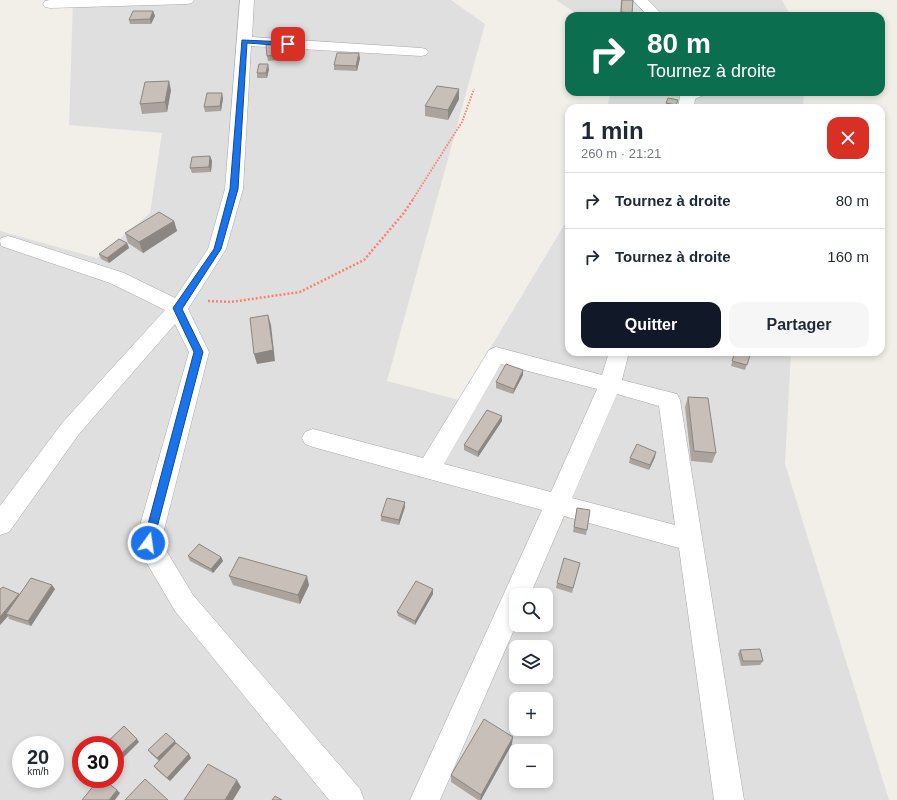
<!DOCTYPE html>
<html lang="fr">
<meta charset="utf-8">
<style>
:root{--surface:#fff;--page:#f6f6f7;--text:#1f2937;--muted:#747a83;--line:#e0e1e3;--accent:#111827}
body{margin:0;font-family:Arial,sans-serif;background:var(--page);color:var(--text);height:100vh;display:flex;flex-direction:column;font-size:15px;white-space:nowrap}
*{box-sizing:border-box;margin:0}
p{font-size:13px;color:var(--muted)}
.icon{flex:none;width:22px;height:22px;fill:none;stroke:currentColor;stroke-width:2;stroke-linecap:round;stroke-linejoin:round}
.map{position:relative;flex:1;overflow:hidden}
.side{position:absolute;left:565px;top:104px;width:320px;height:252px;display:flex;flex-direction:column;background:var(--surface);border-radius:12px;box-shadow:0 2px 6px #0003}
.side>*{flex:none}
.hud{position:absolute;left:565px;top:12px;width:320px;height:84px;border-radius:12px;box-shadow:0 2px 6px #0003;background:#0b6e4f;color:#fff;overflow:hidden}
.buttons{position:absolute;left:509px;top:588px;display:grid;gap:8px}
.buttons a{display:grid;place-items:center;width:44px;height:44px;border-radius:8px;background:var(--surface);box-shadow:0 2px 6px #0003;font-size:20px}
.speed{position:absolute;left:12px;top:736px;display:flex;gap:8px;font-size:20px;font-weight:700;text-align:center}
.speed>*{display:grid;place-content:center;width:52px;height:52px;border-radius:50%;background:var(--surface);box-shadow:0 2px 6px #0003;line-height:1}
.speed small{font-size:10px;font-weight:400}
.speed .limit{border:6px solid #d22;background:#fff;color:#111}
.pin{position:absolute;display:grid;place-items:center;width:34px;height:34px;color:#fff;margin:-17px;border-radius:8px;box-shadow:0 2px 6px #0006}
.me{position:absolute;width:44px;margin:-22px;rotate:14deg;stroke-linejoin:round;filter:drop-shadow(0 0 3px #0008)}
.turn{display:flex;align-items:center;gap:14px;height:84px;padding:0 16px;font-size:18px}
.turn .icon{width:52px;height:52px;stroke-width:2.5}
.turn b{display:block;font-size:28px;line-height:34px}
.round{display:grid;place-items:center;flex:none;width:42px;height:42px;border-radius:12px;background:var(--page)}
.headline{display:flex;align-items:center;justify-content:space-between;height:68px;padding:0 16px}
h1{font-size:24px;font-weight:800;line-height:30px}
.action{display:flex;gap:8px;margin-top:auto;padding:8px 16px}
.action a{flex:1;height:46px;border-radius:12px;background:var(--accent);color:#fff;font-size:16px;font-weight:800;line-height:46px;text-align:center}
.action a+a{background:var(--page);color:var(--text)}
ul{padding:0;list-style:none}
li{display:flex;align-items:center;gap:12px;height:56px;padding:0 16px;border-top:1px solid var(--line)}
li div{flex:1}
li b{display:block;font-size:15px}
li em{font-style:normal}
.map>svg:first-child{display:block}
.residential{fill:#e0dfdf;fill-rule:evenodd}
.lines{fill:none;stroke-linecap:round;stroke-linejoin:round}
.street-casing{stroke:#a9a9a9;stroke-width:1}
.path-far1{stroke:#fa8072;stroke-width:2;stroke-dasharray:1.5 1.5;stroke-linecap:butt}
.path{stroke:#fa8072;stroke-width:2.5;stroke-dasharray:2 2;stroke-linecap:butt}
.street{fill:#fff;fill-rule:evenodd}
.wall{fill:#aba49e}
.shaded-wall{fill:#8b8681}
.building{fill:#c7bfb8;stroke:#8b8681}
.route{fill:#1a73e8;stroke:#114b97}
</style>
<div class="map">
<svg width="897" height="800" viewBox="0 0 897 800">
<rect width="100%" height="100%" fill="#f2efe9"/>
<!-- residential -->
<g class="residential">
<path d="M73 0H451L485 24 387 381 459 400 569 217V352H791L785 464 889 800H0V231L97 258 150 213 162 133 69 125ZM516 595H546V625H516ZM516 647H546V677H516ZM516 699H546V729H516ZM21 745H55V779H21ZM81 745H115V779H81ZM516 751H546V781H516Z"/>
<path d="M556 0H782L791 16H580Z"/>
<path d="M611 92H804L803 108H607Z"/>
</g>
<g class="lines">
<!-- street casing -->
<g class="street-casing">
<g id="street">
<path d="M50 0H194L192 3 187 4 50 8 45 7 43 4 45 1Z"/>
<path d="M240 0H254L252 37 421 48 426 49 428 52 426 55 421 56 251 46 243 189 226 249 188 309 209 352 161 542 193 595 360 789 364 800H329L175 611 135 543 189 352 175 324 79 434 9 532 0 535V506L63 422 165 310 110 283 1 246 0 240 1 238 8 236 15 238 124 273 175 298 208 249 225 189Z"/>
<path d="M633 0H648L663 16H648Z"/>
<path d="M684 92H707L704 95 695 99 694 108H678L680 96Z"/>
<path d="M496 347 602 375 609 352H629L622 380 677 394 680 400 744 800H714L679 548 564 516 530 595H516V625L440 800H410L542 510 313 447 305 444 302 438 305 432 313 429 423 458 489 350ZM501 364 597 389 551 492 444 464ZM617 394 659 406 675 525 572 498Z"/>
</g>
</g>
<!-- path-far1 -->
<path class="path-far1" d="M413 199 462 122 474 89"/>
<!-- path -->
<path class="path" d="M208 301 231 302 300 292 364 260 403 214 414 198"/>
<!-- street -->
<use href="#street" class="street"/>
</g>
<!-- wall -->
<g class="wall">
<path d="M621 0H633L632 16H620Z"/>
<path d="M153 11 155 16 151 24H130L129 20Z"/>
<path d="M289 43 291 59 268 61 267 56Z"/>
<path d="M360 58 357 71 334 70V65Z"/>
<path d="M269 69 267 78H257V73Z"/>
<path d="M171 90 167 112 142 114 140 104Z"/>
<path d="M223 98 221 111 205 112 204 107Z"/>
<path d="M459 99 448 120 425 116V106Z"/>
<path d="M666 103 677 105 676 108H665Z"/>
<path d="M210 156 212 161 211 172 192 173 190 168Z"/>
<path d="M174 221 177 231 143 253 128 243 125 233Z"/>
<path d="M127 243 129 248 109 263 101 259 99 254Z"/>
<path d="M735 352H751L745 370 731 366Z"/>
<path d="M523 370V375L513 394 496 388V382Z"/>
<path d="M688 397 716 453 712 463 691 461 685 407Z"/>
<path d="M502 416V421L478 457 464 450V445Z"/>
<path d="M655 457 649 470 629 463 630 458Z"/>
<path d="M405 502V507L399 525 381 521V516Z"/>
<path d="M577 508 590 510 586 535 573 532Z"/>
<path d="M188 556 221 557 223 561 213 573 190 561Z"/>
<path d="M580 563 572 593 556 588 557 583Z"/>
<path d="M229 576 309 585 300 604 233 585Z"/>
<path d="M0 589 19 595 55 589 31 626 9 619 8 616 0 625Z"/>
<path d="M433 589V594L415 625 398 616 397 612Z"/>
<path d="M740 650 763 661 760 665 741 666 738 654Z"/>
<path d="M176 744 189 754 191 758 170 781 157 770 154 766 159 761 151 754 148 750Z"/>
<path d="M512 744 481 800H478L451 782V775Z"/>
</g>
<!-- shaded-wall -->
<g class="shaded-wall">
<path d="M153 11 155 16 151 24 150 19Z"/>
<path d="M359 53 360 58 357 71 356 66Z"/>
<path d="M268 64 269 69 267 78 266 73Z"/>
<path d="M169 81 171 90 167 112 165 102Z"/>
<path d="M459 89V99L448 120V110Z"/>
<path d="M222 93 223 98 221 111 220 106Z"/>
<path d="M210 156 212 161 211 172 209 167Z"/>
<path d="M174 221 177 231 143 253 139 242Z"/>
<path d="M127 243 129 248 109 263 107 258Z"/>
<path d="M268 315 271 325 275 361 257 364 254 354Z"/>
<path d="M523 370V375L513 394 514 389Z"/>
<path d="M502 416V421L478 457V452Z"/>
<path d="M656 452 655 457 649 470 650 465Z"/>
<path d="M405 502V507L399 525V520Z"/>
<path d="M221 557 223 561 213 573 211 569Z"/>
<path d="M307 576 309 585 300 604 298 595Z"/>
<path d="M52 585 55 589 31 626 28 621Z"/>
<path d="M433 589V594L415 625V621Z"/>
<path d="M19 594 22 599 6 614 8 616 0 625V617Z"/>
<path d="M513 737 512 744 481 800H480L481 795Z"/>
<path d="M137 739 139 742 115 766V759Z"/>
<path d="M175 741 177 745 160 762 157 758Z"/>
<path d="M189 754 191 758 170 781 167 778Z"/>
<path d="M237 780 241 787 233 800H225Z"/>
<path d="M117 790 120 793 115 800H109Z"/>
</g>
<!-- building -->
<g class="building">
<path d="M622 0H633L632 13 621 12Z"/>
<path d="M133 11H153L150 19 129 20Z"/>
<path d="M289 43 290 54 267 56 266 45Z"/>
<path d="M337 53H359L356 66 334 65Z"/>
<path d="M259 64H268L266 73H257Z"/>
<path d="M169 81 165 102 140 104 145 82Z"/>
<path d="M437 86 459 89 448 110 425 106Z"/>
<path d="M207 93H222L220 106 204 107Z"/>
<path d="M668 98 678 100 676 105 666 103Z"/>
<path d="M210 156 209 167 190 168 192 157Z"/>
<path d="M159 212 174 221 139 242 125 233Z"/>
<path d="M119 239 127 243 107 258 99 254Z"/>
<path d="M268 315 273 350 254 354 250 318Z"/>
<path d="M735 352H751L747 365 732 361Z"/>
<path d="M506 364 523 370 514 389 496 382Z"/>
<path d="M688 397 708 398 716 453 694 451Z"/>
<path d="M487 410 502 416 478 452 464 445Z"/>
<path d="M637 444 656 452 650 465 630 458Z"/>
<path d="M387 498 405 502 399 520 381 516Z"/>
<path d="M577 508 590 510 587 530 574 527Z"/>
<path d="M199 544 221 557 211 569 188 556Z"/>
<path d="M239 557 307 576 298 595 229 576Z"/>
<path d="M564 558 580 563 573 588 557 583Z"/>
<path d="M31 578 52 585 28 621 6 614Z"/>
<path d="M416 581 433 589 415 621 397 612Z"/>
<path d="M3 587 19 594 0 617V589Z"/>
<path d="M760 649 763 661H743L740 650Z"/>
<path d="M484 719 513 737 481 795 451 775Z"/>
<path d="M124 726 137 739 115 759V745H104Z"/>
<path d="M166 733 175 741 157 758 148 750Z"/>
<path d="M176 743 189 754 167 778 154 766Z"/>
<path d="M208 764 237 780 225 800H184Z"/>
<path d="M99 779H103L117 790 109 800H82Z"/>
<path d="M145 779 168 800H125Z"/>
<path d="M275 796 282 800H272Z"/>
</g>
<!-- route -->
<path class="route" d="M242 40 288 42 291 44 288 46 247 43 238 189 221 249 182 309 203 352 153 543 152 546 148 547 145 546 143 543 194 352 173 308 214 249 230 189Z"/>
</svg>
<div class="buttons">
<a><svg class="icon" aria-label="search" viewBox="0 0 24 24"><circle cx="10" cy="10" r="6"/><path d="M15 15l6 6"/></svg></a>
<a><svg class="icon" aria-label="layers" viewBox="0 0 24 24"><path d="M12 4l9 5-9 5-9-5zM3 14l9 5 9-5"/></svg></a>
<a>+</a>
<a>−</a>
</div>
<div class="speed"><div>20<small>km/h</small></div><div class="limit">30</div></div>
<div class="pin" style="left:288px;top:44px;background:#d93025"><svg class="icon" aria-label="arrive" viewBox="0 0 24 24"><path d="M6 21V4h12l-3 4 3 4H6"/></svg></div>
<svg class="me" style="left:148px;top:543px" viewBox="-20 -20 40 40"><circle r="17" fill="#1a73e8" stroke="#fff" stroke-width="3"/><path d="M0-11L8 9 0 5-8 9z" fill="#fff"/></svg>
<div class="hud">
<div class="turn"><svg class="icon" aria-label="right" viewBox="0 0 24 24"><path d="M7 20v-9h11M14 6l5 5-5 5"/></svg><div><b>80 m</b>Tournez à droite</div></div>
</div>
<section class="side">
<div class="headline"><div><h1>1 min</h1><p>260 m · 21:21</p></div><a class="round" style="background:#d93025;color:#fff"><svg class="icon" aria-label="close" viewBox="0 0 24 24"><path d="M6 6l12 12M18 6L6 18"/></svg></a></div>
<ul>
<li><svg class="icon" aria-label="right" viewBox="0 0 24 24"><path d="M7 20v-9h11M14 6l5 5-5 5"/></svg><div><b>Tournez à droite</b></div><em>80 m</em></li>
<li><svg class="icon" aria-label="right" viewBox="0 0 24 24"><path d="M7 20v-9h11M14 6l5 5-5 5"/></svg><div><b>Tournez à droite</b></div><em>160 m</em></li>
</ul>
<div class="action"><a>Quitter</a><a>Partager</a></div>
</section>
</div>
